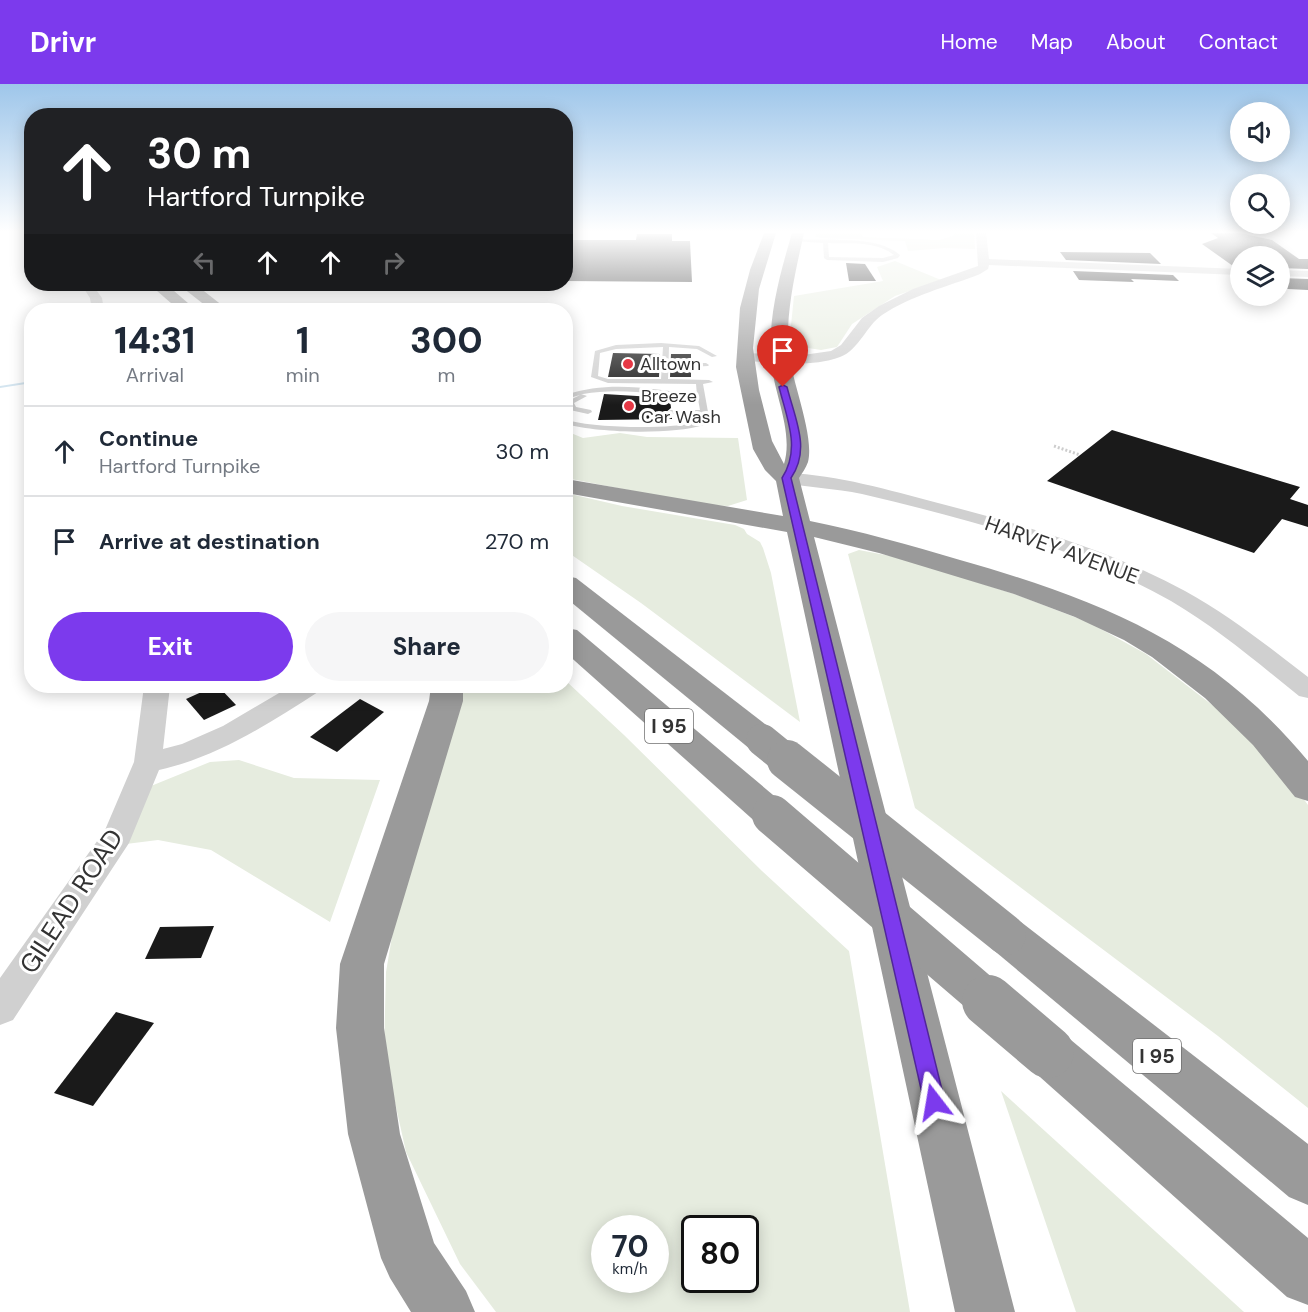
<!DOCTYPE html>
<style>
:root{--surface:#fff;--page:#f6f6f7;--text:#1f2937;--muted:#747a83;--line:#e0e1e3;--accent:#7c3aed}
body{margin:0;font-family:"DM Sans",sans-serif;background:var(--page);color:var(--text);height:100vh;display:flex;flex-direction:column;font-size:22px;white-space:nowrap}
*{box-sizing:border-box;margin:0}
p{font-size:20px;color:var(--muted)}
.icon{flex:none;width:33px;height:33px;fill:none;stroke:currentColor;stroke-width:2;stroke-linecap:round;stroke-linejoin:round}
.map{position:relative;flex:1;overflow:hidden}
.sheet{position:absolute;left:24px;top:219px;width:549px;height:390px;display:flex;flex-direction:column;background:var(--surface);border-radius:24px;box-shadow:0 3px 15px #0003}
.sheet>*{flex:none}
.guide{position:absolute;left:24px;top:24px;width:549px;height:183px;border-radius:24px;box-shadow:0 3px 15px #0003;background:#202124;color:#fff;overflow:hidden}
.buttons{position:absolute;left:1230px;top:18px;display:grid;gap:12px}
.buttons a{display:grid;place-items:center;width:60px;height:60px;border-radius:50%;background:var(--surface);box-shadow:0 3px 15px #0003;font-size:30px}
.speed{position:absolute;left:591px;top:1131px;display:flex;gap:12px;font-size:30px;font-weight:700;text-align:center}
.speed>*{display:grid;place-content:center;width:78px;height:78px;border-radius:50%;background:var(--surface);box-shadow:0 3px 15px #0003;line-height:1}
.speed small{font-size:15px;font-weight:400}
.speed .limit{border:3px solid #111;border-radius:9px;background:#fff;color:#111}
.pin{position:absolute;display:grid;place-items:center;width:51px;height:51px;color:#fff;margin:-62px -26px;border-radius:50% 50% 50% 0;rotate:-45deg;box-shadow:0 0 6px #0007}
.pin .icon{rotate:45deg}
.me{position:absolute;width:66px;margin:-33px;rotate:346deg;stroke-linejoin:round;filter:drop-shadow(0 0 4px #0008)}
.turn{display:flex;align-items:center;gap:21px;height:126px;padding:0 24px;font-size:27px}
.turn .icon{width:78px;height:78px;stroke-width:2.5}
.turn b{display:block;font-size:42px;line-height:51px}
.lanes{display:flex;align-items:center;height:57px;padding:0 24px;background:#0003;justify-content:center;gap:30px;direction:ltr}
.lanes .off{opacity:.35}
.eta{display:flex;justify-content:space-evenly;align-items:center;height:102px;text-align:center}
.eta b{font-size:36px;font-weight:800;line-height:42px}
.action{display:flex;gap:12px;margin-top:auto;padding:12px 24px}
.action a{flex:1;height:69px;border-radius:36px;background:var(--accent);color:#fff;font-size:24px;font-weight:800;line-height:69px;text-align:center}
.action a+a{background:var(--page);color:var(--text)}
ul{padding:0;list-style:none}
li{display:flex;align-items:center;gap:18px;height:90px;padding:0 24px;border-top:2px solid var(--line)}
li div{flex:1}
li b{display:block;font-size:22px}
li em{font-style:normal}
header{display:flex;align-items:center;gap:36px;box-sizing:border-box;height:84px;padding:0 30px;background:var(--accent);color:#fff}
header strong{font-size:28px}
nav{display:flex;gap:33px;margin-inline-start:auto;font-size:21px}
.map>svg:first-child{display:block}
.green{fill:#e6ecdf;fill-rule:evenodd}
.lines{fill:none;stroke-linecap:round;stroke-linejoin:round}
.stream{fill:#cfe2ee;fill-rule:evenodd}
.building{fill:#1a1a1a}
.path{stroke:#cdcdcd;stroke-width:3;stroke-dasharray:2 2;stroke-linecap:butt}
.lane{fill:#d0d0d0;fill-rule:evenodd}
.street{fill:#d0d0d0;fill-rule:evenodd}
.highway{fill:#9a9a9a;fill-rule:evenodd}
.highway-bridge-far2{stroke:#9a9a9a;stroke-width:32}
.highway-bridge-far1{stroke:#9a9a9a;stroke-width:40}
.highway-bridge{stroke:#9a9a9a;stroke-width:52}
.route{fill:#7c3aed;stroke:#51269a;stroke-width:1.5}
.poi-dot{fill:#e63946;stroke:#fff;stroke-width:2}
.labels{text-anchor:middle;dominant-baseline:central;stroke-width:6;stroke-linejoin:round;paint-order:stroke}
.far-poi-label{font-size:18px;fill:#333;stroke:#fff;text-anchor:start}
.shield{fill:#fff;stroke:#707070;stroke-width:1.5}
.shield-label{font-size:20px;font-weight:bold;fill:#333}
.street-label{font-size:21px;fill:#333;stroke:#fff}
.near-street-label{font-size:26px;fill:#333;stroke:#fff}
</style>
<header>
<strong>Drivr</strong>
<nav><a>Home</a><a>Map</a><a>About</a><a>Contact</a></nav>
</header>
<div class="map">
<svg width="1308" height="1228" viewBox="0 0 1308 1228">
<rect width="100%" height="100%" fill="#fff"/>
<!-- green -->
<g class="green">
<path d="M816 149H862L863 153 939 156 953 152 955 149H974L975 165 945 164 908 167 905 157 822 154 815 153Z"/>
<path d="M895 177 941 196 895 212 852 240 837 263 821 266 789 261 794 212 883 197 877 183Z"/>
<path d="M566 347 583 354 620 349 647 353 738 354 747 416 728 422 704 421 566 394Z"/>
<path d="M566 409 622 422 735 441 744 445 747 450 760 458 763 464 771 489 800 638 641 519 566 467Z"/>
<path d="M859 466 901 474 1020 512 1090 539 1146 570 1220 627 1282 685 1308 721V1024L1218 952 915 724 848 470Z"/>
<path d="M566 597 624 651 762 787 849 867 910 1228H496L460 1180 406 1068 384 969 386 888 398 817 461 622 463 602H566ZM604 1144H656V1196H604ZM694 1144H746V1196H694Z"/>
<path d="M239 676 294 694 380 696 330 838 211 766 158 756 126 760 151 702 210 678Z"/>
<path d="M1001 1007 1244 1228H1076Z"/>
</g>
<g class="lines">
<!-- stream -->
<path class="stream" d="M32 297V299L0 304V302Z"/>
</g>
<!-- building -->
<g class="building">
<path d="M1211 149H1240L1272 156 1299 175H1308V185L1280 184V172H1243L1240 170V183L1233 182 1202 160 1218 154Z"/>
<path d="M637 150H672V157H690L692 198 566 197V156H636Z"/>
<path d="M1060 168 1150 169 1161 180 1066 176Z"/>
<path d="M846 179 865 180 876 197H849Z"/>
<path d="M1073 187 1173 191 1179 197 1131 195 1134 198 1079 196Z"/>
<path d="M1280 194 1308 195V206L1288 205 1280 199Z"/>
<path d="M613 269 660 270 659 293H608Z"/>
<path d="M671 270H691V277L686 282 691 285V293H670Z"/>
<path d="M604 310 670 314 671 324 665 329 672 332V335L598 336Z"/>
<path d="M1112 346 1300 403 1290 415 1308 421V443L1282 435 1254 469 1047 397Z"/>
<path d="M215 602H218L236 621 204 636 186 615Z"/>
<path d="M360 615 384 628 337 668 310 653Z"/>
<path d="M214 842 201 874 145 875 160 843Z"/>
<path d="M116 928 154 939 93 1022 54 1009Z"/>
</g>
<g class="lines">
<!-- path -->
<path class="path" d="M1054 362 1080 371"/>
<!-- lane -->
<g class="lane">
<path d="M796 155C826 157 878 151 900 171L898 174 883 178 827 176 824 174 823 159 794 157ZM828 159C850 160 875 156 894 171L883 174 829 173Z"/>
<path d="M661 259 699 262 717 272 712 273 697 265 669 263 668 295 709 296 713 298 703 300 708 328 704 341C672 351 598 349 566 340V336C596 344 668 346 698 338L700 330H671L667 328 671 326H700L698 315C660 311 622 303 583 310H581L587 312 574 319 576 323 591 326 592 328 588 330 570 326 566 318 580 311 566 315V311C609 296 653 305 697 311L696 300 608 299 591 293 595 267 616 261ZM663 263 661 295H608L598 292 600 269 616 265Z"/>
<path d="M706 279 709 281 708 282 691 283 688 281 691 279Z"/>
</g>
<!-- street -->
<g class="street">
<path d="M976 149H986L989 175 1240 185V191L989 181 988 185 980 190C947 203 912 211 882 231 866 242 859 266 840 273 810 284 775 278 744 277L737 273 744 269 803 271 831 267 841 261 862 234 879 222 913 205 978 182Z"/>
<path d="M1280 186 1308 187V193L1280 192Z"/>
<path d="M81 200H92L102 214 104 226H92L90 214Z"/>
<path d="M787 389C839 391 888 406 938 419 1023 441 1108 465 1185 507 1229 531 1269 563 1308 593V614L1299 612C1258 579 1217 544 1171 517 1076 463 967 435 862 410 835 404 807 404 781 398L778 394 781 390Z"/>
<path d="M144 602H170L163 665 182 660 223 642 291 602H322L318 608C268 640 218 673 159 686L129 759 13 936 0 941V894L105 746 134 678Z"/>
</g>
<!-- highway -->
<g class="highway">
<path d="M764 149H776L759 205 753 264 759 306 772 357 784 380C794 347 773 309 771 275 768 232 780 190 792 149H804C796 185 787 222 788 259 789 293 815 349 808 378 806 384 802 389 799 394L810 437C860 447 910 461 960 476 1101 516 1211 560 1308 677V717L1295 713 1253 661 1205 614 1152 573 1124 556 1075 533 1014 510 879 469 814 453 1015 1228H955L787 448 566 409V395L783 432 776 397 765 386 753 365 736 283 740 224 750 186Z"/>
<path d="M149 200H166L196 226H179Z"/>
<path d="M178 200H195L228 226H211Z"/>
<path d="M566 492 576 494 774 647 779 656 774 665 762 668 750 665 566 514Z"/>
<path d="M566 544 577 546 785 721 791 731 785 741 772 746 759 741 566 569Z"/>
<path d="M431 602H463V617L384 880V944L400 1050 434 1159 466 1207 475 1228H411L390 1194 381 1174 348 1050 336 944 340 880 429 617Z"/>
<path d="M1006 832 1021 838 1308 1060V1121L1289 1113 991 864 984 851 991 838Z"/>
<path d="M1048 944 1065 951 1308 1154V1221L1287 1213 1031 985 1024 968 1031 951Z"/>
</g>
<!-- highway-bridge-far2 -->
<path class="highway-bridge-far2" d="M762 656 789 678"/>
<!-- highway-bridge-far1 -->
<g class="highway-bridge-far1">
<path d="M787 676 1006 851"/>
<path d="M772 731 990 918"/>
</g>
<!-- highway-bridge -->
<path class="highway-bridge" d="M988 917 1048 968"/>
</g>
<!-- sky -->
<linearGradient id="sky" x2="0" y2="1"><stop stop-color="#9ec6ea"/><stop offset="0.46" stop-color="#fff"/><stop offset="1" stop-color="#fff" stop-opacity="0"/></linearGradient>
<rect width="1308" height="321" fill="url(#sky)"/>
<!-- route -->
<path class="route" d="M783 301 787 303C795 335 811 365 791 394L945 1018 942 1025 934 1028 927 1025 924 1018 782 394C801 365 787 335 779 303Z"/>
<!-- markers -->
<g class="poi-dot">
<circle cx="628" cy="280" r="6"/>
<circle cx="629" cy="322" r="6"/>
</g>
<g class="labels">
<!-- far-poi labels -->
<g class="far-poi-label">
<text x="640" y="280">Alltown</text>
<text x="641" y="312">Breeze<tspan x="641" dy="21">Car Wash</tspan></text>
</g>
<!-- shield labels -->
<g class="shield">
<rect x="645" y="625" width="48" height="34" rx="4.5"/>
<rect x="1133" y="955" width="48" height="34" rx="4.5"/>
</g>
<g class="shield-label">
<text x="669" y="642">I 95</text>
<text x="1157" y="972">I 95</text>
</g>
<!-- street labels -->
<g class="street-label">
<text transform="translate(1062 466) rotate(20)">HARVEY AVENUE</text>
</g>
<!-- near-street labels -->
<g class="near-street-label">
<text transform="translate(71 817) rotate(-57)">GILEAD ROAD</text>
</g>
</g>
</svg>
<div class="buttons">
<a><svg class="icon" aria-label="sound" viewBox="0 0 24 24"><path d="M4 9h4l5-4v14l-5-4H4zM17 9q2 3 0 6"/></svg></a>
<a><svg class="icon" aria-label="search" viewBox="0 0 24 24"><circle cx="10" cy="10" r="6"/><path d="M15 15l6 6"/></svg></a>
<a><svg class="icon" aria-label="layers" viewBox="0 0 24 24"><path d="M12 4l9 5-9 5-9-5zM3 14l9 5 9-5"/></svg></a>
</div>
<div class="speed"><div>70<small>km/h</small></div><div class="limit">80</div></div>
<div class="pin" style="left:783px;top:303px;background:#d93025"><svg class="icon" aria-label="arrive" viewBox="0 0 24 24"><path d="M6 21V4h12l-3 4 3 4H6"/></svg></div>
<svg class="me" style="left:934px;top:1018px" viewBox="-20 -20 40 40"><path d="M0-17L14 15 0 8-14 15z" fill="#7c3aed" stroke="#fff" stroke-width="4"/></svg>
<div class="guide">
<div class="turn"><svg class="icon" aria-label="ahead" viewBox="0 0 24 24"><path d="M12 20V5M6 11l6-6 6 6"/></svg><div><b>30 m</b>Hartford Turnpike</div></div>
<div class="lanes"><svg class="icon off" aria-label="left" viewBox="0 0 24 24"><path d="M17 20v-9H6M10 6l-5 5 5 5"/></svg><svg class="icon" aria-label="ahead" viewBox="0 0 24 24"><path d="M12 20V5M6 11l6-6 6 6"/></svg><svg class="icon" aria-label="ahead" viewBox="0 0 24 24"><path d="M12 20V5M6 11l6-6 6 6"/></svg><svg class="icon off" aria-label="right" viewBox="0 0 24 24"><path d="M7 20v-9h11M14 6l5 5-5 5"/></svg></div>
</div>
<section class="sheet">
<div class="eta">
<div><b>14:31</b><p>Arrival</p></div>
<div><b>1</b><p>min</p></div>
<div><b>300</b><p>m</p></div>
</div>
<ul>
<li><svg class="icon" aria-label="ahead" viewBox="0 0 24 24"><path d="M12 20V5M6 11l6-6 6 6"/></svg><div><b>Continue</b><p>Hartford Turnpike</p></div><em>30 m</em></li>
<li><svg class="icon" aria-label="arrive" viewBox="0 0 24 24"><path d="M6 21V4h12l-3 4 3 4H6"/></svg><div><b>Arrive at destination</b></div><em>270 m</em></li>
</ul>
<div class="action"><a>Exit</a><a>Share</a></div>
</section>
</div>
